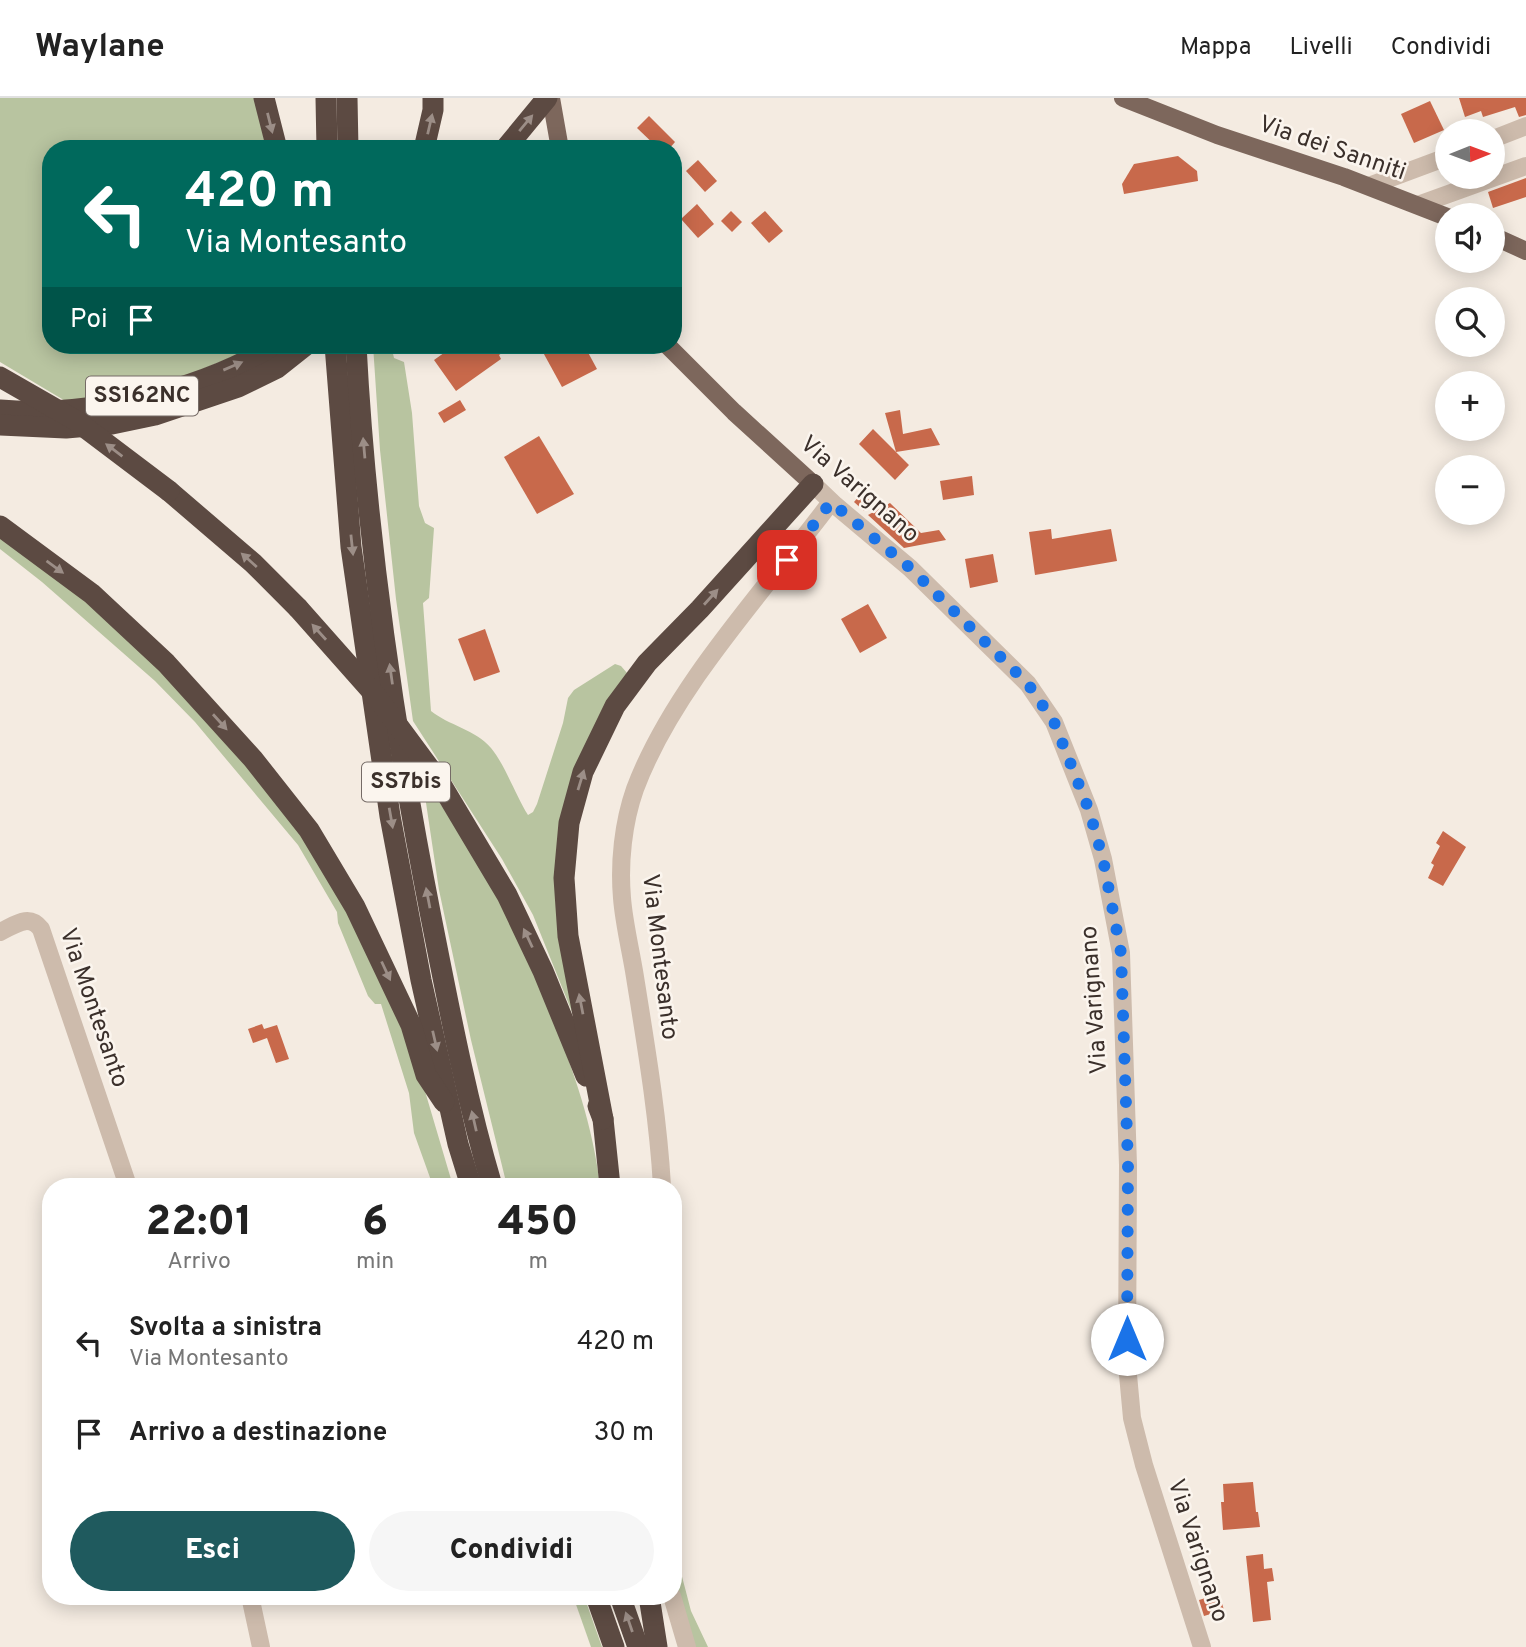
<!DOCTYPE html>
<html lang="it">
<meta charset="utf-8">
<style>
:root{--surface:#fff;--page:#f6f6f6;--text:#222;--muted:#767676;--line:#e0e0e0;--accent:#1f5a5e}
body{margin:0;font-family:Overpass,sans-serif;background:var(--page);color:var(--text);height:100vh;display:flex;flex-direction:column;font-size:26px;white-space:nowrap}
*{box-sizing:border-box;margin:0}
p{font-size:23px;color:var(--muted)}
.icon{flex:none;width:38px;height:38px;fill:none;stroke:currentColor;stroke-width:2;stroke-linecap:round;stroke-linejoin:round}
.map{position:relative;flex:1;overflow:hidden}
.panel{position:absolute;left:42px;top:1080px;width:640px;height:427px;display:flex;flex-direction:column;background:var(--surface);border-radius:28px;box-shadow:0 4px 18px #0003}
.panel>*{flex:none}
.top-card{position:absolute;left:42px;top:42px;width:640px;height:214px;border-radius:28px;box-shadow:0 4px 18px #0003;background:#00695c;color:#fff;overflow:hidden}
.needle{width:46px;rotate:89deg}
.tools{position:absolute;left:1435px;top:21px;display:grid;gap:14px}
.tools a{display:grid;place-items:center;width:70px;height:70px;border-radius:50%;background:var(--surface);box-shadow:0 4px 18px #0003;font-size:35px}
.pin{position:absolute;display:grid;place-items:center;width:60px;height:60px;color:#fff;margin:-30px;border-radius:14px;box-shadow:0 4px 10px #0006}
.me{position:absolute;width:77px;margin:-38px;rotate:0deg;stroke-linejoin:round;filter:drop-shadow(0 0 5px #0008)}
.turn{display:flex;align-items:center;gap:24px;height:147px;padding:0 28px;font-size:32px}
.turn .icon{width:91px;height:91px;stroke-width:2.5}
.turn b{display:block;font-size:49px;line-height:60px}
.then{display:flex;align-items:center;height:66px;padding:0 28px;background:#0003;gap:14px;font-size:26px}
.eta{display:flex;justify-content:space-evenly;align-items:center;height:119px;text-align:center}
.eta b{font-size:42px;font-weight:800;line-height:49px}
.action{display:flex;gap:14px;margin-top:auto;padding:14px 28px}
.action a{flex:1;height:80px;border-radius:42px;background:var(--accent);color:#fff;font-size:28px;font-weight:800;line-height:80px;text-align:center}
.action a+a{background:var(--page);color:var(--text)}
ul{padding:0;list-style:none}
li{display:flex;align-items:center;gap:21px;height:91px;padding:0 28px}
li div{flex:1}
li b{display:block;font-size:26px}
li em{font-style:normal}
header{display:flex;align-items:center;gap:42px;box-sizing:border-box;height:98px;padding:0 35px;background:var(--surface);border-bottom:2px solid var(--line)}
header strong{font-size:33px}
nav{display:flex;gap:38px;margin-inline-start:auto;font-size:24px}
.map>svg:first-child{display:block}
.green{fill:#b8c4a0}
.building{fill:#c8694b}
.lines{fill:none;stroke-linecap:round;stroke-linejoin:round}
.minor{stroke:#cdbbac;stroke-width:18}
.major{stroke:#7d675c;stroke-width:18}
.highway{stroke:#5c4a42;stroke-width:21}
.highway-bridge{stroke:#5c4a42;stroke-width:21}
.oneway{fill:#9c8e87}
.route{stroke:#1a73e8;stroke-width:12;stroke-dasharray:0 21.6}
.labels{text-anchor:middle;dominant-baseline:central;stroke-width:5;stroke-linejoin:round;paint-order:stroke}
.shield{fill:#fbf5ee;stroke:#756b66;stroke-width:2}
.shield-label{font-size:23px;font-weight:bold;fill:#3b302b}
.street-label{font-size:24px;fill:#3b302b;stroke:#fbf5ee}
</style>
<header>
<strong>Waylane</strong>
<nav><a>Mappa</a><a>Livelli</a><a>Condividi</a></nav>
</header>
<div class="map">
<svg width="1526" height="1549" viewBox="0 0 1526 1549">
<rect width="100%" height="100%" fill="#f4ebe1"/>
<!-- green -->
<g class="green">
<path d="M0 0H255L267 51H51V247H261L171 284 120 296 67 304 0 264Z"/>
<path d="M373 247H391L394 260 404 264 412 315 419 408 425 425 434 430 429 500 423 505 431 613C448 627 476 632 491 650 504 665 516 698 528 717L533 714 537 706 563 625 568 600 574 592 615 566 621 568 627 575 574 682V919L533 817 502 761 413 623 396 501 380 352Z"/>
<path d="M0 437 33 460 131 542 261 681 327 773 409 939 453 1088H433L414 1035 409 995 381 906H375L368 898 338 825 337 814 298 747 195 624 155 583 42 484 0 451Z"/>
<path d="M422 678C447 716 472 753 493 792 515 831 533 873 550 914 573 971 593 1027 600 1088H507L471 942 439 792Z"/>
<path d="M679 1467 691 1513 708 1549H690C684 1529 666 1485 679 1467Z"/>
<path d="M573 1498H584L602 1549H591Z"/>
</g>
<!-- building -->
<g class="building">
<path d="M1459 0H1526V17L1519 19 1515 9 1483 19 1481 13 1465 19Z"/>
<path d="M1430 3 1444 32 1414 45 1401 16Z"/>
<path d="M649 18 675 44 669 51H659L637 30Z"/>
<path d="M1178 58 1197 73 1198 83 1124 96 1122 86 1134 66Z"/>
<path d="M698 62 717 83 705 94 686 73Z"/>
<path d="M1526 80V99L1493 110 1488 94Z"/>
<path d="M697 106 714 126 698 140 681 121Z"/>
<path d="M731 113 742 124 732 134 721 123Z"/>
<path d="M765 113 783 133 769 145 751 125Z"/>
<path d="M455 247H514L499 257 501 261 456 293 434 262Z"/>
<path d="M539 247H584L597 271 562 289Z"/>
<path d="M460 302 466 312 444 325 438 315Z"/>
<path d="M900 312 903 336 931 330 940 347 896 354 909 367 895 382 859 346 873 331 896 354 885 315Z"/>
<path d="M539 338 574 396 537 416 504 359Z"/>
<path d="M972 378 974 397 943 402 940 383Z"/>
<path d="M862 395 872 405 864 413 854 404Z"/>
<path d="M890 405 921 435 939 432 946 442 904 450 868 417Z"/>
<path d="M1051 431 1052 441 1111 431 1117 463 1035 477 1029 434Z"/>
<path d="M993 456 998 484 970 490 965 461Z"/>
<path d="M868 506 887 540 860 555 841 521Z"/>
<path d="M485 531 500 574 474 583 458 541Z"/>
<path d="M1443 733 1466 749 1443 788 1428 780 1434 767 1431 765 1440 748 1436 745Z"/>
<path d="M262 926 264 931 277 927 289 961 276 965 267 940 253 945 248 931Z"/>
<path d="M1253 1384 1256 1414H1258L1260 1429 1223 1432 1221 1404H1224L1223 1386Z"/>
<path d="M1263 1456 1264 1471 1272 1470 1274 1483 1267 1484 1271 1522 1253 1524 1246 1458Z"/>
<path d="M1219 1496 1224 1512 1204 1518 1199 1502Z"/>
</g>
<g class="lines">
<!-- minor -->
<g class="minor">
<path d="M1493 41 1526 28"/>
<path d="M1369 88 1447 59"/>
<path d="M1418 107 1526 68"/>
<path d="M813 386 835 407 910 470 1028 586 1054 624 1089 712 1103 761 1121 855 1128 1067 1127 1266 1132 1320 1144 1367 1202 1549"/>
<path d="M0 834C15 827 29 815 41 831L128 1088"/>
<path d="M662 1088C658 1018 646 948 635 879 631 853 624 826 622 800 619 765 623 725 635 691 673 589 766 491 831 404"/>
<path d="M250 1498 261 1549"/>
<path d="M672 1498 687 1549"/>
</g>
<!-- major -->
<g class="major">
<path d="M551 0 560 51"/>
<path d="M1123 0 1217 37 1344 79 1447 119"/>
<path d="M1493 138 1526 153"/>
<path d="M667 247 734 314 813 386"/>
</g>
<!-- highway -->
<g class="highway">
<path d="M264 0 277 51"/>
<path d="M326 0 327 51"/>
<path d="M347 0 348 51"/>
<path d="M424 51 433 12V0"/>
<path d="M505 51 547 0"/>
<path d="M335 247 351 449 390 718 421 882 458 1046 471 1088"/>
<path d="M356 247C366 439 394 631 431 819 449 910 466 1000 492 1088"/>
<path d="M0 312C89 320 199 293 276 247"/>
<path d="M0 327 66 330 112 326 155 317 238 289 277 270 306 247"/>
<path d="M169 393 253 465 298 510"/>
<path d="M0 428 92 496 166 565 253 661 309 732 355 809 411 927 426 977 444 1004"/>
<path d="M439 683 507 797 543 873 586 978"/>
<path d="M598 1008 603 1021 610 1088"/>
<path d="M603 1021 568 838 564 780 569 725 583 674 615 608 647 565 700 511 813 386"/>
<path d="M596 1498 614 1549"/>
<path d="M620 1498 638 1549"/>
<path d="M649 1498 657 1549"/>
</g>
<!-- highway-bridge -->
<g class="highway-bridge">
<path d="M0 279 75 322 169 393"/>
<path d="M298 510 376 598 439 683"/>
</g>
</g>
<!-- one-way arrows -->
<defs><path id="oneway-solid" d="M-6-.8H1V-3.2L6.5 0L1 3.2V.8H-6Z" transform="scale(1.75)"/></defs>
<g class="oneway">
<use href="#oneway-solid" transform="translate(270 25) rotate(76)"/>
<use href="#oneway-solid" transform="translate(526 25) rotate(-50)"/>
<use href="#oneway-solid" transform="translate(430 26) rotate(-77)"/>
<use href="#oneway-solid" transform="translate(233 268) rotate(-23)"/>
<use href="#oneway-solid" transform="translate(364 350) rotate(-95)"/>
<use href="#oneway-solid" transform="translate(114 352) rotate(-143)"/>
<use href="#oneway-solid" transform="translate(352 447) rotate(84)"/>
<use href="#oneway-solid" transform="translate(249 462) rotate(-138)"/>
<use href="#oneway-solid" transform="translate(55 469) rotate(36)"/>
<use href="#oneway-solid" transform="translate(711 499) rotate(-48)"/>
<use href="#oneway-solid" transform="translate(319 534) rotate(-132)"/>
<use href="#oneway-solid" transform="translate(391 576) rotate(-98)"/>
<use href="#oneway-solid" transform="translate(220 624) rotate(48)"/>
<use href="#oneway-solid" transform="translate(581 682) rotate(-73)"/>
<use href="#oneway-solid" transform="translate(391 720) rotate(80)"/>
<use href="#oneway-solid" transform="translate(428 800) rotate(-101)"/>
<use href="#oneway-solid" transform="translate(528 840) rotate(-115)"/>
<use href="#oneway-solid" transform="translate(386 873) rotate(65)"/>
<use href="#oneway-solid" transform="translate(581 906) rotate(-101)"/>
<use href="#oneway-solid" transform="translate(435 943) rotate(77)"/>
<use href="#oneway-solid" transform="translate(474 1023) rotate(-103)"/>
<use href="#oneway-solid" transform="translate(629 1524) rotate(-109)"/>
</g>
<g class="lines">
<!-- route -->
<path class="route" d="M787 462 831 404 910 470 1028 586 1054 624 1089 712 1103 761 1121 855 1128 1067 1127 1241"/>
</g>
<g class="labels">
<!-- shield labels -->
<g class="shield">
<rect x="86" y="278.5" width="112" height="39" rx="5"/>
<rect x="362" y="664.5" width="88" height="39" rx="5"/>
</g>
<g class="shield-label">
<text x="142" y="298">SS162NC</text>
<text x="406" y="684">SS7bis</text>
</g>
<!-- street labels -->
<g class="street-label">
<text transform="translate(1332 51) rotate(19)">Via dei Sanniti</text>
<text transform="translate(859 392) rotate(41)">Via Varignano</text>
<text transform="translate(659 859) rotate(83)">Via Montesanto</text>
<text transform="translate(1095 902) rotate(-94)">Via Varignano</text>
<text transform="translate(93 910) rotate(71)">Via Montesanto</text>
<text transform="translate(1197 1453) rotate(72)">Via Varignano</text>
</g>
</g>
</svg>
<div class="tools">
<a><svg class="needle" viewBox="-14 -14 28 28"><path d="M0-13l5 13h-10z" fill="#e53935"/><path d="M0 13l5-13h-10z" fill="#767676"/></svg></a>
<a><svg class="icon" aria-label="sound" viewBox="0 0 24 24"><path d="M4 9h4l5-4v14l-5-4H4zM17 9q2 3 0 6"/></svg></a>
<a><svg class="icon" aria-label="search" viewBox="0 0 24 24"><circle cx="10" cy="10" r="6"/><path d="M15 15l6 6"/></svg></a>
<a>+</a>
<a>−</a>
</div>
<div class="pin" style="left:787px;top:462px;background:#d93025"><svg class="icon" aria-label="arrive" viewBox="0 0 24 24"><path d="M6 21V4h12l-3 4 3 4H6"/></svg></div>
<svg class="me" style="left:1127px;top:1241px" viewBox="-20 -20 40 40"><circle r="19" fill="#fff"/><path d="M0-13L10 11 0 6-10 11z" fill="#1a73e8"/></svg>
<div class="top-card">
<div class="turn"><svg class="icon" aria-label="left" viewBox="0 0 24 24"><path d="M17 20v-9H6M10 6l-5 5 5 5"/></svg><div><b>420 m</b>Via Montesanto</div></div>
<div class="then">Poi<svg class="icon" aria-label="arrive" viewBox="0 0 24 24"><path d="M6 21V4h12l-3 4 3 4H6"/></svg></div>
</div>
<section class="panel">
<div class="eta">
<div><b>22:01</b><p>Arrivo</p></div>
<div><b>6</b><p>min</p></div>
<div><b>450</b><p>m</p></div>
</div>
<ul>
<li><svg class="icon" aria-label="left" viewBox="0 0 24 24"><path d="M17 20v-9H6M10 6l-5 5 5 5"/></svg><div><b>Svolta a sinistra</b><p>Via Montesanto</p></div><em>420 m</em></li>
<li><svg class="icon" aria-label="arrive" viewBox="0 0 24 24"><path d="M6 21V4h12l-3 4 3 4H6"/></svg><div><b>Arrivo a destinazione</b></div><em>30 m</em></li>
</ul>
<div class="action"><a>Esci</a><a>Condividi</a></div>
</section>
</div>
